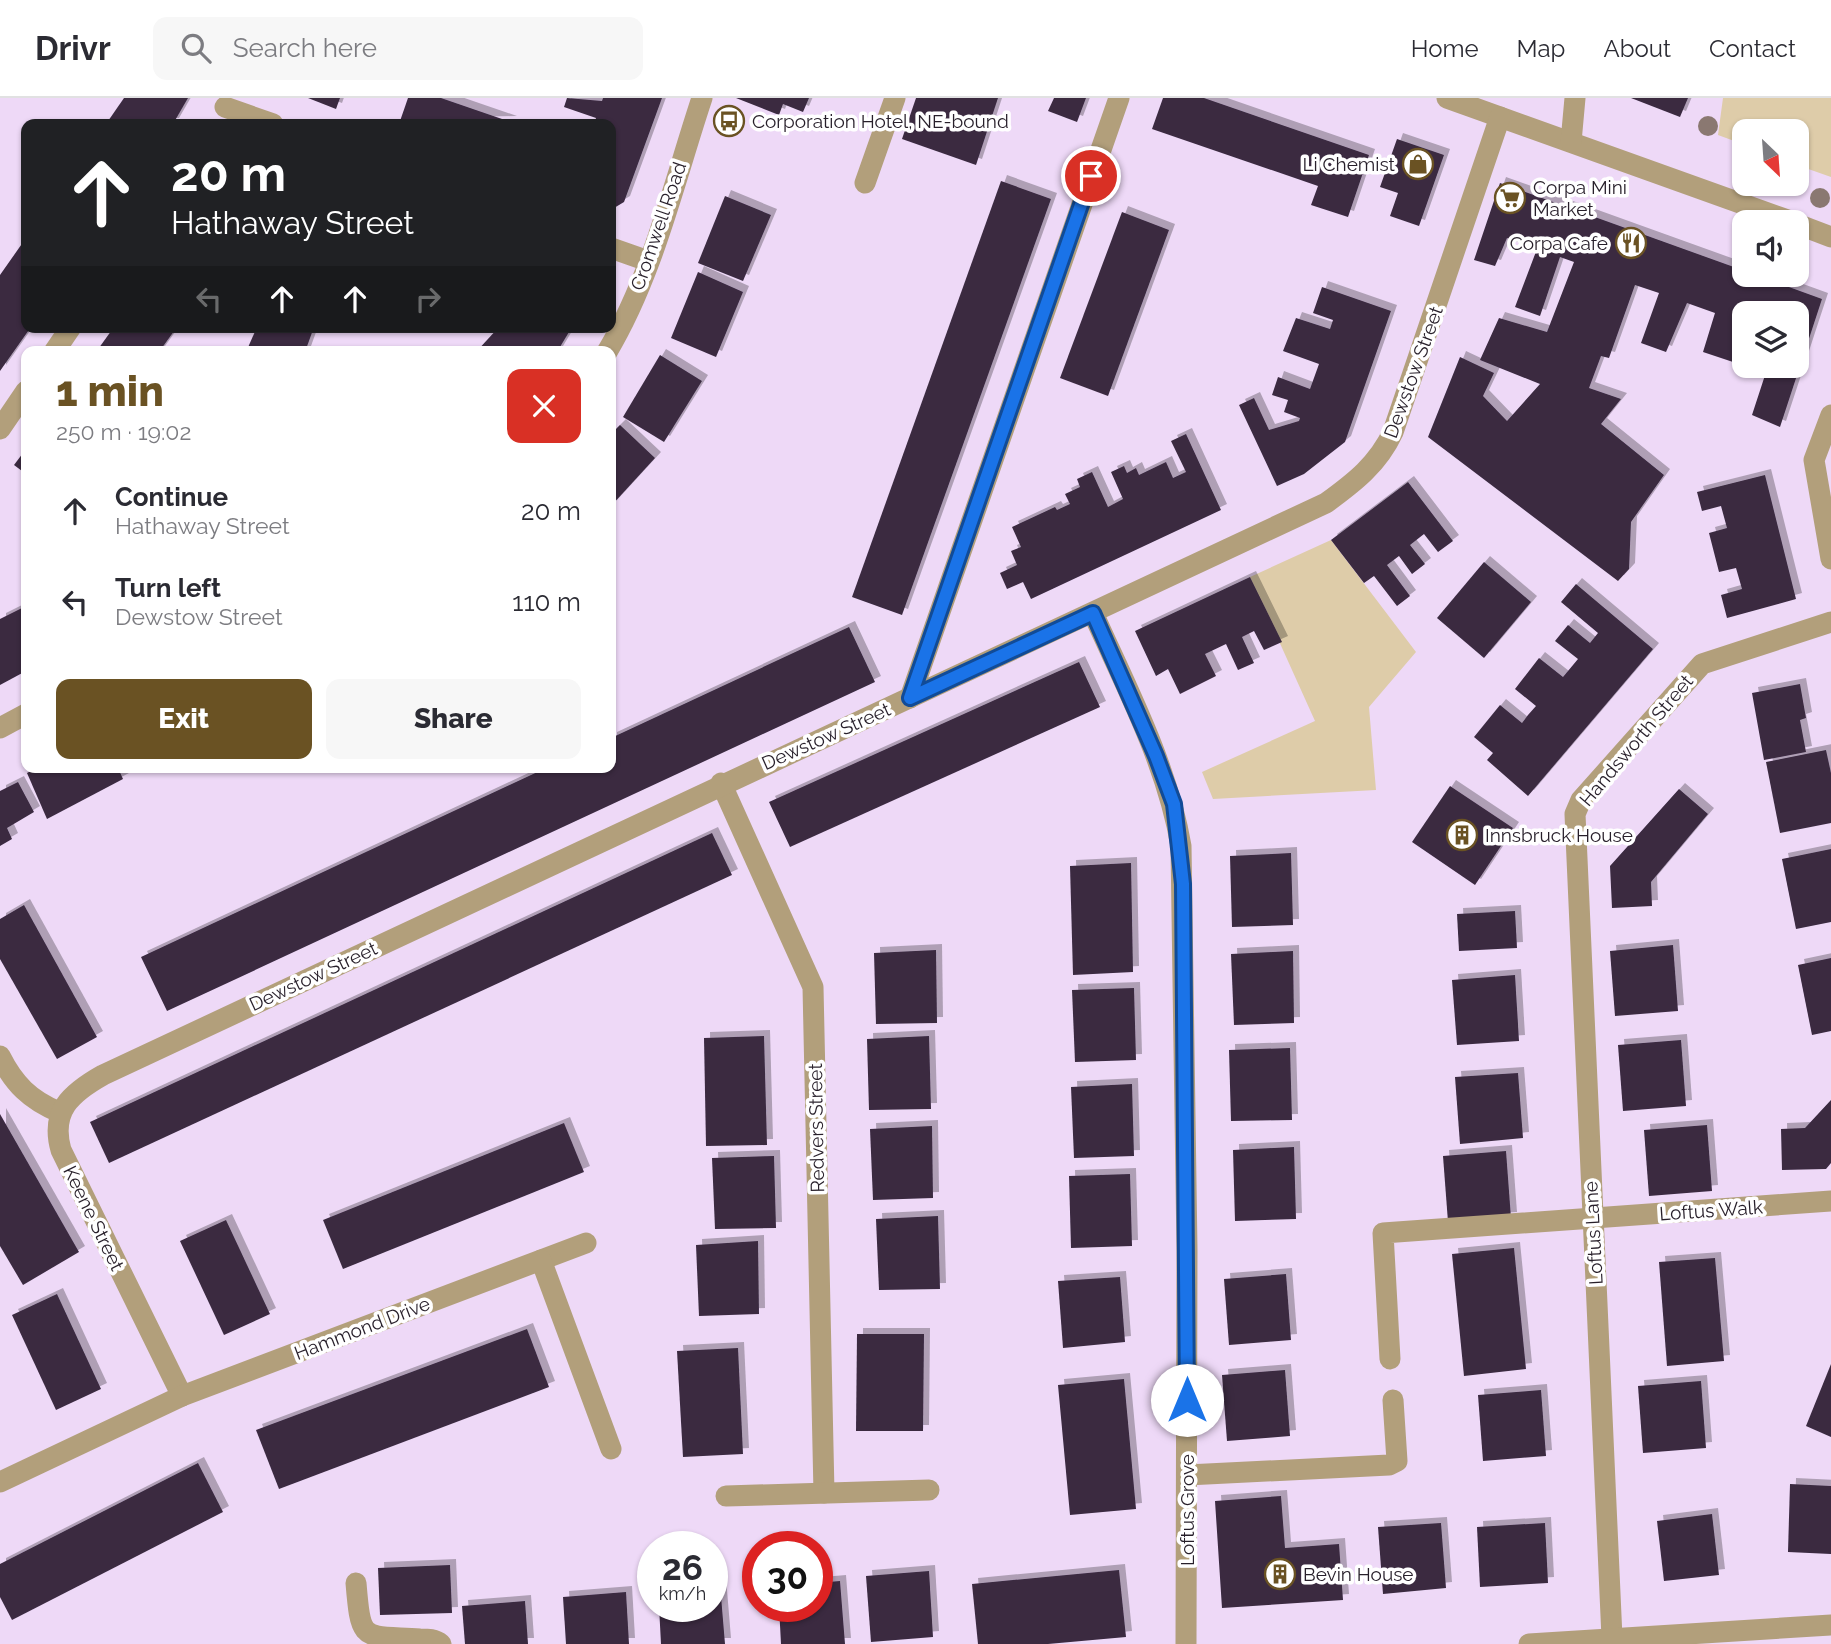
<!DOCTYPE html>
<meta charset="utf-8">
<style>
:root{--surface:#fff;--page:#f7f7f7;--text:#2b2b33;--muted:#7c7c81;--line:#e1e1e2;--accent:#6a5223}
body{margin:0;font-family:Raleway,sans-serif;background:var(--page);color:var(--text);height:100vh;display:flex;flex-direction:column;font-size:26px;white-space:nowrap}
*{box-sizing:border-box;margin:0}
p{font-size:23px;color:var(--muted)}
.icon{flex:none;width:38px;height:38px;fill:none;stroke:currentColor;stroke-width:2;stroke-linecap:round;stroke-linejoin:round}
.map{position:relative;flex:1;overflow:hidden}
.sheet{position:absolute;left:21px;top:248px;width:595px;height:427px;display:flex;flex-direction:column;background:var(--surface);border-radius:14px;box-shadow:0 2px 5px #0004}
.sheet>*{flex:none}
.guide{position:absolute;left:21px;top:21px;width:595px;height:214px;border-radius:14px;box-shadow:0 2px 5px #0004;background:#202124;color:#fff;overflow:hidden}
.needle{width:46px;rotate:155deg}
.controls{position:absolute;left:1732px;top:21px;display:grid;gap:14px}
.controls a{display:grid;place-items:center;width:77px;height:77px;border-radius:14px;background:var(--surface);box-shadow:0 2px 5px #0004;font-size:35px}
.speed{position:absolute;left:637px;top:1433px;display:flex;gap:14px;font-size:35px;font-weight:700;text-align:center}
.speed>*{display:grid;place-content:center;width:91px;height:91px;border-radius:50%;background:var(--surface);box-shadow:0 2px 5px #0004;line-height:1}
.speed small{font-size:18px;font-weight:400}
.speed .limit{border:10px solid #d22;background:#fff;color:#111}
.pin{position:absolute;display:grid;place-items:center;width:60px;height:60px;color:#fff;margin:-30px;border:4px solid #fff;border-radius:50%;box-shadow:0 2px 7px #0007}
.me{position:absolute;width:77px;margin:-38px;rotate:0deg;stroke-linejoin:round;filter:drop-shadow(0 0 5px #0008)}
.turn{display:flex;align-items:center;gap:24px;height:147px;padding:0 35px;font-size:32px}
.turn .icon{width:91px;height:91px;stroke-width:2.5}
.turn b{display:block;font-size:49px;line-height:60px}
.lanes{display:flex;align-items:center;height:66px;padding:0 35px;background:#0003;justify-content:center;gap:35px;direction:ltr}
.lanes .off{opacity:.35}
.round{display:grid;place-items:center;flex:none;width:74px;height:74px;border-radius:14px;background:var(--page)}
.summary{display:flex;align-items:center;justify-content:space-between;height:119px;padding:0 35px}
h1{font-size:42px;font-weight:800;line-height:52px;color:var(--accent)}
.primary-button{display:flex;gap:14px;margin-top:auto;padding:14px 35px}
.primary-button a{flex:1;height:80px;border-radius:14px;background:var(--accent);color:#fff;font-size:28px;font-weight:800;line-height:80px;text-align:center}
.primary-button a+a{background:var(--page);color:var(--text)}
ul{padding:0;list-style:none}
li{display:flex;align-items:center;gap:21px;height:91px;padding:0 35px}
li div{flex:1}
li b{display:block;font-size:26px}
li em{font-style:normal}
header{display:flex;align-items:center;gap:42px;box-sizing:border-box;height:98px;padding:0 35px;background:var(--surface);border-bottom:2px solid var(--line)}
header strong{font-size:33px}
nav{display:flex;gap:38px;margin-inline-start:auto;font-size:24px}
.search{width:490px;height:63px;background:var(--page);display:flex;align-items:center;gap:18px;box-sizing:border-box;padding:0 24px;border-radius:14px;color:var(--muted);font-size:26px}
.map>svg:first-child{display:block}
.green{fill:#decca9}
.building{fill:#3a2a41;filter:url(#shadow)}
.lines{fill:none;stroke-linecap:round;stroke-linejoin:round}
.minor{stroke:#b29f7b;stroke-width:21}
.tree{fill:#8a7871}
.route-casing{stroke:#114b97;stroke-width:18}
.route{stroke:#1a73e8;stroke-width:12}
.labels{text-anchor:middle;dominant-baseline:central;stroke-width:7;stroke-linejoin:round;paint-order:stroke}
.poi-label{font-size:19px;fill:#271f2a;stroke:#fff;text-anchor:start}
.street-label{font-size:19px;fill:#271f2a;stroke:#fff}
</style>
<header>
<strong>Drivr</strong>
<div class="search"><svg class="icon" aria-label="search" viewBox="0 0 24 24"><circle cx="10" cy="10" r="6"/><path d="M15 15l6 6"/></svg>Search here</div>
<nav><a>Home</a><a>Map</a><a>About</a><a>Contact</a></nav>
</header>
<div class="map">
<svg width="1831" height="1546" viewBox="0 0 1831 1546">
<defs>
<filter id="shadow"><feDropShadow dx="6" dy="-6" stdDeviation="0" flood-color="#0004"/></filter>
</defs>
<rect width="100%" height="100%" fill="#eed9f7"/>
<!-- green -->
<g class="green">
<path d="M1723 0H1831V79L1797 67V33H1745V47L1718 37Z"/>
<path d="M1331 442 1416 554 1369 609 1376 692 1213 701 1202 674 1315 623 1250 479Z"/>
</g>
<!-- building -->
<g class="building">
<path d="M124 0H188L173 26H106Z"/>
<path d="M308 0H340L336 11Z"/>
<path d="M408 0H441L511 24 399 26Z"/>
<path d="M567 0 602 3 603 0H662L624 104 614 110 611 109V26H594L596 20 564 9Z"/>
<path d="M736 0H809L803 14 783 6 779 17Z"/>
<path d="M916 0H998L976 67 902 41Z"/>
<path d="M1054 0H1086L1077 24 1048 13Z"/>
<path d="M1163 0H1204L1369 57 1348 119 1311 107 1318 88 1152 31Z"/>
<path d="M1631 0H1688L1680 19Z"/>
<path d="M1397 41 1444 57 1419 128 1390 118 1398 95 1380 89Z"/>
<path d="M1001 83 1051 101 902 517 852 499Z"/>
<path d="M1500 85 1745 173V177H1756L1822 201 1780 329 1752 317 1768 268H1797V215H1745V268L1703 254 1715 215 1687 205 1666 254 1641 245 1659 195 1635 187 1609 260 1601 258 1589 290 1621 301 1601 326 1664 377 1631 424 1629 471 1618 483 1428 339 1460 259 1494 275 1483 298 1507 323 1540 286 1480 262 1499 220 1547 234 1574 164 1560 159 1540 218 1515 209 1537 151 1507 140 1495 168 1474 162Z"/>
<path d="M725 98 771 117 743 183 698 165Z"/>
<path d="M1122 114 1169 132 1108 298 1060 280Z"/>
<path d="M26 140V229H31L0 273V177Z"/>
<path d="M698 174 743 194 716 259 671 240Z"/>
<path d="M1322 189 1391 213 1345 344 1304 376 1277 388 1239 307 1254 300 1269 332 1299 323 1300 320 1284 314 1288 302 1272 297 1278 279 1310 291 1319 266 1283 253 1296 220 1330 231 1333 222 1313 215Z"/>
<path d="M114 229H177L159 254H96Z"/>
<path d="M257 229H314L305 254H246Z"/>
<path d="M499 229H572L557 254H476Z"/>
<path d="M660 257 702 283 664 344 623 319Z"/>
<path d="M620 327 655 360 611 408V336Z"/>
<path d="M1186 336 1221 412 1031 501 1023 484 1007 491 1000 475 1017 467 1011 453 1021 449 1012 429 1055 409 1057 412 1070 406 1065 396 1080 389 1077 381 1092 374 1108 409 1123 401 1111 374 1124 368 1127 375 1136 370 1139 377 1166 364 1173 380 1186 374 1171 343Z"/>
<path d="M26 351V376L14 367Z"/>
<path d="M1765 377 1796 501 1727 520 1721 497 1742 491 1736 470 1719 474 1709 435 1727 430 1721 408 1702 413 1697 394Z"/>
<path d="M1408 384 1453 443 1438 454 1424 436 1410 447 1425 466 1412 476 1399 458 1387 467 1410 498 1397 508 1374 478 1364 485 1331 442Z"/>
<path d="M1484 464 1531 504 1484 560 1437 520Z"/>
<path d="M1250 479 1282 544 1264 552 1254 533 1242 539 1254 565 1238 572 1226 546 1205 556 1216 578 1180 596 1168 571 1156 578 1135 533Z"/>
<path d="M1576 486 1653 551 1528 698 1487 662 1493 655 1474 639 1500 607 1522 625 1528 617 1536 608 1515 591 1539 560 1563 579 1578 561 1555 543 1568 527 1590 545 1598 535 1561 504Z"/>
<path d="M26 508V573L0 587V521Z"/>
<path d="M849 529 875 584 167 913 141 859 546 670H611V640Z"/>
<path d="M1079 564 1100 609 790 749 769 704Z"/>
<path d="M1800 586 1806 620 1800 622 1806 654 1764 662 1752 595Z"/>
<path d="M1826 652 1831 675V725L1780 735 1766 664Z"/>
<path d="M37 670H118L123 681 47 721 27 675Z"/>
<path d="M18 684 34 714 7 730 12 741 0 748V693Z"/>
<path d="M1450 688 1513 730 1475 787 1412 744Z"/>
<path d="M1679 691 1708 716 1651 784 1652 808 1612 810 1610 768Z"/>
<path d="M712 735 732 777 109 1065 90 1024Z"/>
<path d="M1831 751V824L1796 831 1782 761Z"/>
<path d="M1291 755 1293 827 1232 829 1230 758Z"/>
<path d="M1131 765 1133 874 1073 877 1070 768Z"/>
<path d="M24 807 97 939 57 961 0 861V821Z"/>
<path d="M1515 813 1517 850 1459 853 1457 816Z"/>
<path d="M1673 847 1678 913 1615 918 1610 853Z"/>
<path d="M936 852 937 925 876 926 874 855Z"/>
<path d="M1293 853 1294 925 1234 927 1231 856Z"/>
<path d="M1831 860V933L1812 937 1798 867Z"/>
<path d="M1515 877 1519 943 1457 947 1452 882Z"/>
<path d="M1134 890 1136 962 1075 964 1072 892Z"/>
<path d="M764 938 767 1047 706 1048 704 940Z"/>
<path d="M929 938 931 1011 869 1012 867 941Z"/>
<path d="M1681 942 1686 1008 1623 1013 1618 947Z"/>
<path d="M1290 950 1292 1022 1231 1023 1229 952Z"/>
<path d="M1518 975 1523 1040 1460 1046 1455 979Z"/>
<path d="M1132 986 1134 1058 1074 1060 1071 989Z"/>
<path d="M1831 1002V1065L1826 1071 1782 1072 1781 1031 1805 1030Z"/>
<path d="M0 1016 79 1154 23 1187 0 1148Z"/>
<path d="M564 1025 584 1074 343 1171 323 1122Z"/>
<path d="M1707 1027 1712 1093 1649 1098 1644 1032Z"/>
<path d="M932 1028 933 1100 873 1102 870 1031Z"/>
<path d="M1294 1049 1296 1121 1235 1123 1233 1052Z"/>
<path d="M1506 1053 1511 1120 1448 1124 1443 1058Z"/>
<path d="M774 1058 776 1130 715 1131 712 1060Z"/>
<path d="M1130 1076 1132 1148 1071 1150 1069 1078Z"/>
<path d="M938 1118 940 1191 879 1192 876 1121Z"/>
<path d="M226 1122 270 1216 224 1237 180 1143Z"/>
<path d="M758 1143 759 1216 699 1218 696 1147Z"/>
<path d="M1514 1150 1526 1271 1464 1278 1452 1156Z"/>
<path d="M1715 1160 1724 1263 1667 1268 1659 1164Z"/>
<path d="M1286 1176 1291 1242 1229 1247 1224 1181Z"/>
<path d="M1120 1179 1125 1244 1063 1250 1058 1183Z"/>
<path d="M57 1196 101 1291 56 1312 12 1217Z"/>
<path d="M527 1231 549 1289 279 1391 256 1332Z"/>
<path d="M857 1236H924L923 1333H856Z"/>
<path d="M738 1250 743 1356 683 1359 677 1253Z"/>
<path d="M1831 1266V1339L1806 1328Z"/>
<path d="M1285 1272 1290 1338 1227 1343 1222 1277Z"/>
<path d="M1124 1281 1136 1411 1070 1417 1058 1287Z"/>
<path d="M1701 1283 1706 1350 1643 1355 1638 1288Z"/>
<path d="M1541 1292 1546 1358 1483 1363 1478 1297Z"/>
<path d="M198 1365 223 1414 12 1522 0 1499V1466Z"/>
<path d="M1790 1386 1831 1388V1456L1788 1454Z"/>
<path d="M1281 1398 1285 1450 1339 1446 1343 1502 1222 1510 1215 1403Z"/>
<path d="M1712 1416 1719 1477 1664 1483 1657 1423Z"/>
<path d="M1441 1425 1446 1490 1383 1496 1378 1429Z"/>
<path d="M1545 1425 1548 1485 1480 1489 1477 1429Z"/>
<path d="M450 1467 452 1515 380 1517 378 1470Z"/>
<path d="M1119 1472 1126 1539 1048 1546H978L972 1486Z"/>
<path d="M929 1473 933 1539 871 1544 866 1478Z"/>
<path d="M840 1483 845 1546H781L779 1508H817V1485Z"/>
<path d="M720 1486 725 1546H661L659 1508H712V1487Z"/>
<path d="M626 1494 629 1546H566L563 1499Z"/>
<path d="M525 1503 528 1546H465L462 1508Z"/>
</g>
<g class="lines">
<!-- minor -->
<g class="minor">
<path d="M1447 0 1793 124"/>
<path d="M225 9 273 26"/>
<path d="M1571 44 1575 0"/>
<path d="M865 85 895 0"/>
<path d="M1797 126 1831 139"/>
<path d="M611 150 648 163"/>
<path d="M54 254 71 229"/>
<path d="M607 254C653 177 674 84 702 0"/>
<path d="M1831 317 1814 362 1831 461"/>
<path d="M0 331 26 293"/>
<path d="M1093 515C1127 591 1167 666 1181 748L1187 1152 1186 1546"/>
<path d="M910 600 1119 0"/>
<path d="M0 630 26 616"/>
<path d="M721 685 813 889 824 1395"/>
<path d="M0 958C14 986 30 1002 59 1014"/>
<path d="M541 1162 586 1145"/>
<path d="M1390 1261 1383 1135 1831 1103"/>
<path d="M182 1298 61 1052C50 1013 71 995 103 977L1326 405C1355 384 1378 366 1393 334L1500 19"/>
<path d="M1187 1377 1389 1367 1397 1363 1393 1302"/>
<path d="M0 1384 182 1298 541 1162 611 1351"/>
<path d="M726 1398 929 1392"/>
<path d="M356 1485C361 1546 362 1537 420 1541 428 1541 435 1541 441 1546"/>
<path d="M1612 1540 1575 716 1581 702 1702 566 1831 524"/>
<path d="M1529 1546 1831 1527"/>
</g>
</g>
<!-- trees -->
<g class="tree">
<circle cx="1708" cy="28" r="10"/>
<circle cx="1820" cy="100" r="10"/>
</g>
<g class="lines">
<!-- route casing -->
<g class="route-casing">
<path id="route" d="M1091 78 910 600 1093 515 1156 658 1174 706 1183 786 1187 1302"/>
</g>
<!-- route -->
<use href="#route" class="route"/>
</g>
<!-- icons -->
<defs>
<g id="bus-ring" transform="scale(1.575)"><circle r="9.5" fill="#fff" stroke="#6a5223" stroke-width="1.5"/><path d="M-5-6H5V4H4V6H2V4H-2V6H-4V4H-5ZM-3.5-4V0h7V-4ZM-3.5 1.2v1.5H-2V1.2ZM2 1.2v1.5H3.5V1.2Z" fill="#6a5223"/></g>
<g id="shop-ring" transform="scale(1.575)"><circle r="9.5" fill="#fff" stroke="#6a5223" stroke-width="1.5"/><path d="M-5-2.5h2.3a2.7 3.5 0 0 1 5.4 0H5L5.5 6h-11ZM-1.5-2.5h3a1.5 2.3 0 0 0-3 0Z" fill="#6a5223"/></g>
<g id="supermarket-ring" transform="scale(1.575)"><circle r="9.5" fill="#fff" stroke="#6a5223" stroke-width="1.5"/><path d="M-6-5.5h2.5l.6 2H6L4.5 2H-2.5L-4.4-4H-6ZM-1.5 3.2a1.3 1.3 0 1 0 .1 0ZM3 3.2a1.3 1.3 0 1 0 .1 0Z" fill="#6a5223"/></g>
<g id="restaurant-ring" transform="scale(1.575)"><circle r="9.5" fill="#fff" stroke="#6a5223" stroke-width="1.5"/><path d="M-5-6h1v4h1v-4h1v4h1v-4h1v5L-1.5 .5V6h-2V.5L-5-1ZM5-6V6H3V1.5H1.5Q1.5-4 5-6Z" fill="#6a5223"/></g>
<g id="building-ring" transform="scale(1.575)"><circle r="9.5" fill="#fff" stroke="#6a5223" stroke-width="1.5"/><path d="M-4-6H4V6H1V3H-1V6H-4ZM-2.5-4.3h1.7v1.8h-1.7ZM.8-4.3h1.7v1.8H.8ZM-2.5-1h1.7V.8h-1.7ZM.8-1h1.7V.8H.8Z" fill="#6a5223"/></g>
</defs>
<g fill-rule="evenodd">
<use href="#bus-ring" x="729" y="23"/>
<use href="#shop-ring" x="1418" y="66"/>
<use href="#supermarket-ring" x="1510" y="100"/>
<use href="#restaurant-ring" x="1631" y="145"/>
<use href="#building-ring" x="1462" y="737"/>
<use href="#building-ring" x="1280" y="1476"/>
</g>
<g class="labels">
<!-- poi labels -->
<g class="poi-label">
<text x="752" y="23">Corporation Hotel, NE-bound</text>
<text x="1395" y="66" text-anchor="end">Li Chemist</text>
<text x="1533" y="89">Corpa Mini<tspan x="1533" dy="22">Market</tspan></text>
<text x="1608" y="145" text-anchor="end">Corpa Cafe</text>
<text x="1485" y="737">Innsbruck House</text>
<text x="1303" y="1476">Bevin House</text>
</g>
<!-- street labels -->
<g class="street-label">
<text transform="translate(658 128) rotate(-71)">Cromwell Road</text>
<text transform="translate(1413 274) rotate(-70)">Dewstow Street</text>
<text transform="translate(826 638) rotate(-24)">Dewstow Street</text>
<text transform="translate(1636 642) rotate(-50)">Handsworth Street</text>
<text transform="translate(313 878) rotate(-25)">Dewstow Street</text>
<text transform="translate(816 1030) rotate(-91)">Redvers Street</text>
<text transform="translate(1711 1112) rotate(-4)">Loftus Walk</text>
<text transform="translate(94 1120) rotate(64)">Keene Street</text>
<text transform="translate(1593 1135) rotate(-93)">Loftus Lane</text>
<text transform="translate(362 1230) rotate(-21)">Hammond Drive</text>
<text transform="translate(1187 1412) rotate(-90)">Loftus Grove</text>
</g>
</g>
</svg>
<div class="controls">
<a><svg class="needle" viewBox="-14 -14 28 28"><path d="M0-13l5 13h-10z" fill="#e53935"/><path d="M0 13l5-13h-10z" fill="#7c7c81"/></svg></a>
<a><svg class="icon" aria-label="sound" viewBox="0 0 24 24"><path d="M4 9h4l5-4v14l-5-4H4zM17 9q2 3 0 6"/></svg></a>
<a><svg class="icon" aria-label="layers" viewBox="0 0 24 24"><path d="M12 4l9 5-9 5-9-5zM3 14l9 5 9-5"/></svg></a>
</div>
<div class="speed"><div>26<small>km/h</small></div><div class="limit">30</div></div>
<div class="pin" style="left:1091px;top:78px;background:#d93025"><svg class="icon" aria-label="arrive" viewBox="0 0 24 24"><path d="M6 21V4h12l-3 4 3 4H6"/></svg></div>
<svg class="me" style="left:1187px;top:1302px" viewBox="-20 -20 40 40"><circle r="19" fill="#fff"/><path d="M0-13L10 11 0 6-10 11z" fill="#1a73e8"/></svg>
<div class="guide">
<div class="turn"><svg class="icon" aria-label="ahead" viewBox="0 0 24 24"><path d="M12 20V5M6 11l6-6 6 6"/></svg><div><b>20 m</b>Hathaway Street</div></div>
<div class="lanes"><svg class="icon off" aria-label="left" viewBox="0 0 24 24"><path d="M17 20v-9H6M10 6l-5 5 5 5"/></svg><svg class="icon" aria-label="ahead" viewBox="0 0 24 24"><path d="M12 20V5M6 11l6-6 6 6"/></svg><svg class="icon" aria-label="ahead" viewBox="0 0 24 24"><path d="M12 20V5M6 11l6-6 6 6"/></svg><svg class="icon off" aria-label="right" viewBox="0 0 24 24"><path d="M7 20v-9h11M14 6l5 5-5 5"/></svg></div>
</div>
<section class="sheet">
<div class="summary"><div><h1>1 min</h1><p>250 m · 19:02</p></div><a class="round" style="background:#d93025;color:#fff"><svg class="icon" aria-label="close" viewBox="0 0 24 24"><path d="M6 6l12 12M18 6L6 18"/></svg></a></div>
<ul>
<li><svg class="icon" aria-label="ahead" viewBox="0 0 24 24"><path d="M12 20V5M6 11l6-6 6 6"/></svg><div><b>Continue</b><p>Hathaway Street</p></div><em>20 m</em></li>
<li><svg class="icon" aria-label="left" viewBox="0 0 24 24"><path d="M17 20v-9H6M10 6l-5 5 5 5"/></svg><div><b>Turn left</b><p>Dewstow Street</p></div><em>110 m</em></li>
</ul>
<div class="primary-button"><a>Exit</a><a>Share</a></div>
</section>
</div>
